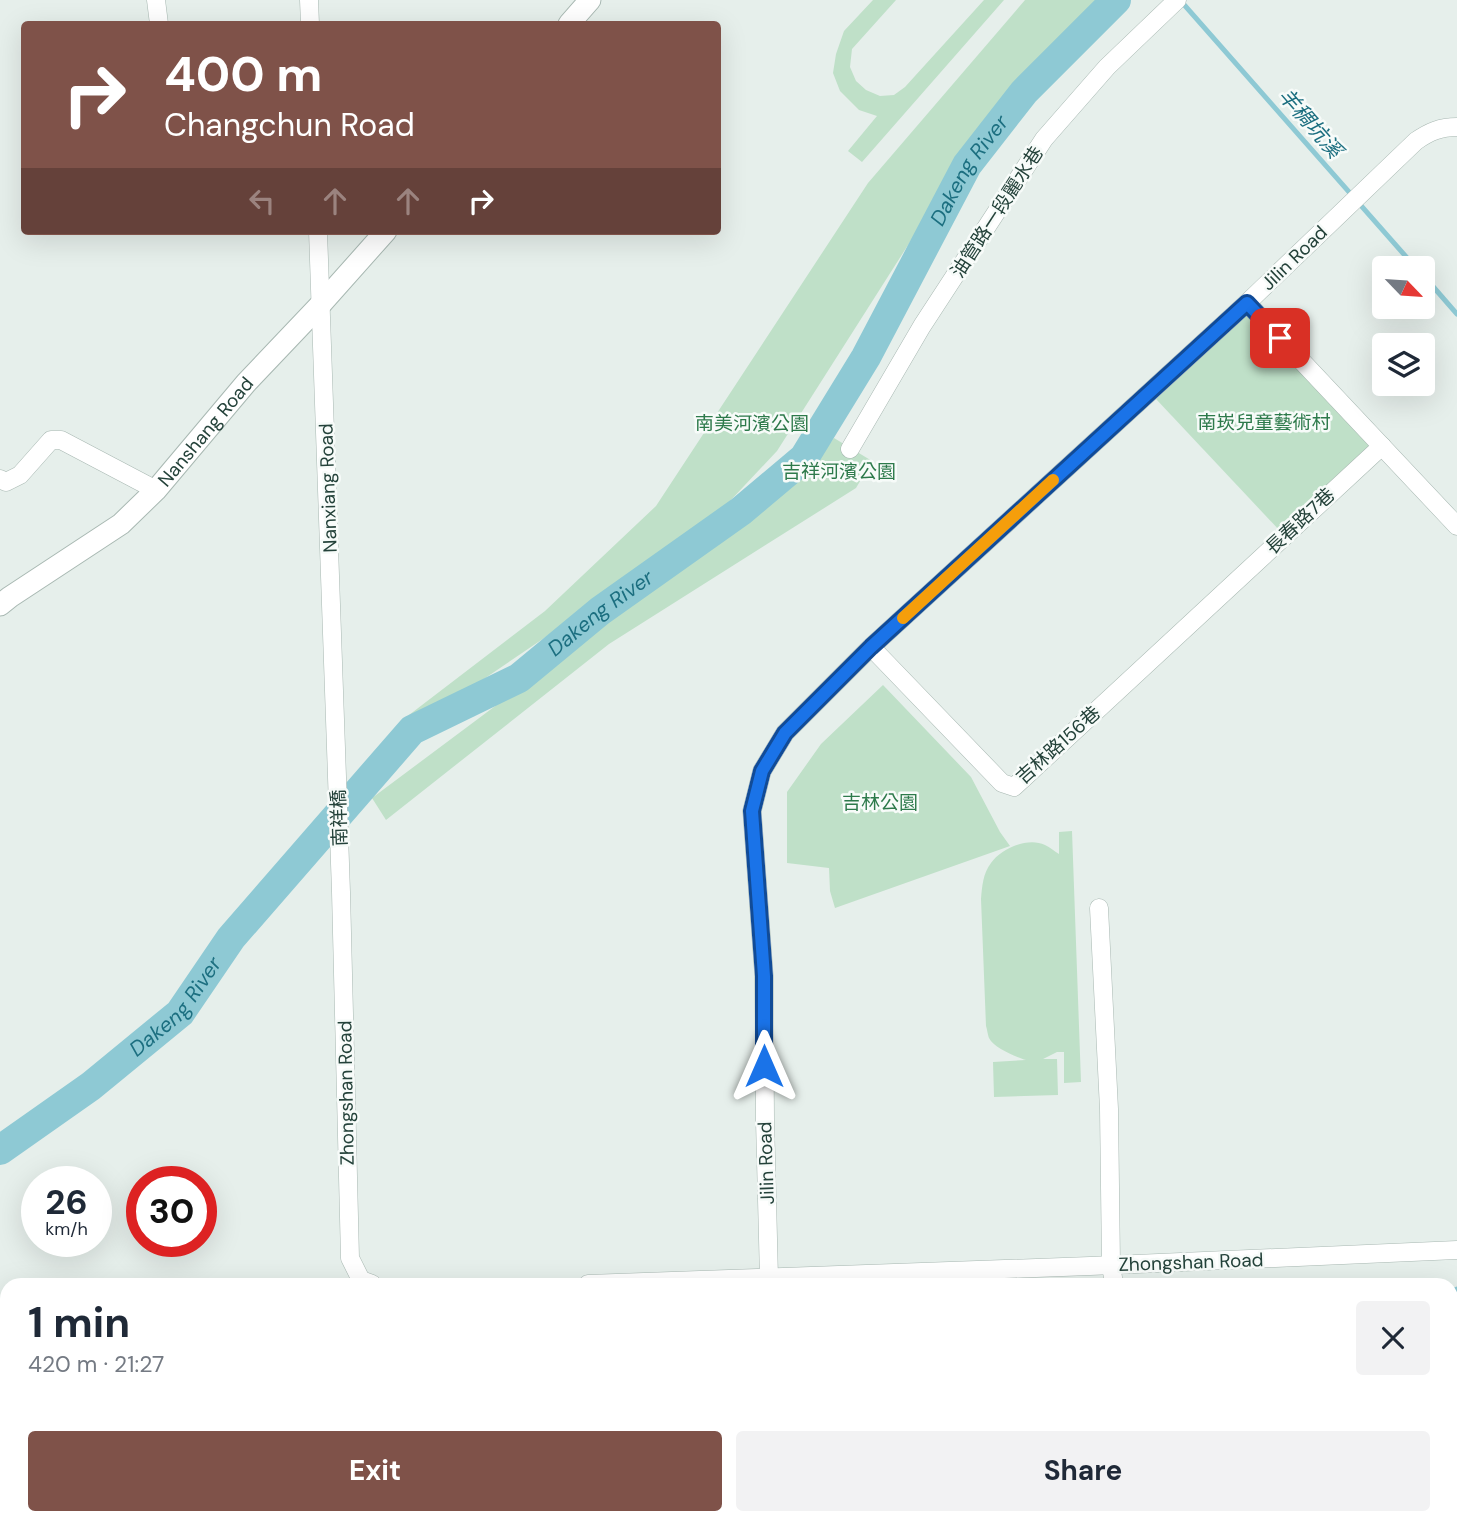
<!DOCTYPE html>
<meta charset="utf-8">
<style>
:root{--surface:#fff;--page:#f2f2f3;--text:#1f2937;--muted:#747a83;--accent:#7f5249}
body{margin:0;font-family:"DM Sans","Noto Sans TC",sans-serif;background:var(--page);color:var(--text);height:100vh;display:flex;flex-direction:column;font-size:26px;white-space:nowrap}
*{box-sizing:border-box;margin:0}
p{font-size:23px;color:var(--muted)}
.icon{flex:none;width:38px;height:38px;fill:none;stroke:currentColor;stroke-width:2;stroke-linecap:round;stroke-linejoin:round}
.map{position:relative;flex:1;overflow:hidden}
.side{position:absolute;left:0px;top:1278px;width:1458px;height:247px;display:flex;flex-direction:column;background:var(--surface);border-radius:21px 21px 0 0;box-shadow:0 7px 28px #0002}
.side>*{flex:none}
.top-card{position:absolute;left:21px;top:21px;width:700px;height:214px;border-radius:7px;box-shadow:0 7px 28px #0002;background:#7f5249;color:#fff;overflow:hidden}
.needle{width:46px;rotate:115deg}
.controls{position:absolute;left:1372px;top:256px;display:grid;gap:14px}
.controls a{display:grid;place-items:center;width:63px;height:63px;border-radius:7px;background:var(--surface);box-shadow:0 7px 28px #0002;font-size:35px}
.speed{position:absolute;left:21px;top:1166px;display:flex;gap:14px;font-size:35px;font-weight:700;text-align:center}
.speed>*{display:grid;place-content:center;width:91px;height:91px;border-radius:50%;background:var(--surface);box-shadow:0 7px 28px #0002;line-height:1}
.speed small{font-size:18px;font-weight:400}
.speed .limit{border:10px solid #d22;background:#fff;color:#111}
.pin{position:absolute;display:grid;place-items:center;width:60px;height:60px;color:#fff;margin:-30px;border-radius:14px;box-shadow:0 4px 10px #0006}
.me{position:absolute;width:77px;margin:-38px;rotate:0deg;stroke-linejoin:round;filter:drop-shadow(0 0 5px #0008)}
.turn{display:flex;align-items:center;gap:24px;height:147px;padding:0 28px;font-size:32px}
.turn .icon{width:91px;height:91px;stroke-width:2.5}
.turn b{display:block;font-size:49px;line-height:60px}
.lanes{display:flex;align-items:center;height:66px;padding:0 28px;background:#0003;justify-content:center;gap:35px;direction:ltr}
.lanes .off{opacity:.35}
.round{display:grid;place-items:center;flex:none;width:74px;height:74px;border-radius:7px;background:var(--page)}
.headline{display:flex;align-items:center;justify-content:space-between;height:119px;padding:0 28px}
h1{font-size:42px;font-weight:700;line-height:52px}
.cta{display:flex;gap:14px;margin-top:auto;padding:14px 28px}
.cta a{flex:1;height:80px;border-radius:7px;background:var(--accent);color:#fff;font-size:28px;font-weight:700;line-height:80px;text-align:center}
.cta a+a{background:var(--page);color:var(--text)}
.map>svg:first-child{display:block}
.green{fill:#bfe0c8}
.lines{fill:none;stroke-linecap:round;stroke-linejoin:round}
.stream{stroke:#8ec9d4;stroke-width:5}
.river{stroke:#8ec9d4;stroke-width:30}
.minor-casing{stroke:#a8b8b2;stroke-width:19}
.tertiary-casing{stroke:#a8b8b2;stroke-width:23}
.minor{stroke:#fff;stroke-width:18}
.tertiary{stroke:#fff;stroke-width:21}
.route-casing{stroke:#114b97;stroke-width:18}
.route{stroke:#1a73e8;stroke-width:12}
.slow{stroke:#f59e0b;stroke-width:12}
.labels{text-anchor:middle;dominant-baseline:central;stroke-width:5;stroke-linejoin:round;paint-order:stroke}
.street-label{font-size:19px;fill:#24423a;stroke:#f7fbf9}
.park-label{font-size:19px;fill:#2d7a4b;stroke:#f7fbf9}
.water-label{font-size:21px;font-style:italic;fill:#1c6f80;stroke:#f7fbf9}
</style>
<div class="map">
<svg width="1457" height="1523" viewBox="0 0 1457 1523">
<rect width="100%" height="100%" fill="#e6efeb"/>
<!-- green -->
<g class="green">
<path d="M873 0H896L852 49 850 67 856 81 866 90 880 96 894 95 905 87 984 0H1004L862 162 848 151 877 116 859 110 840 91 833 73 836 54 844 31Z"/>
<path d="M1025 0H1098L957 168 777 451 714 518 584 611 416 725 409 715 545 611 656 506 868 183Z"/>
<path d="M1249 312 1372 444 1280 531 1156 399Z"/>
<path d="M834 438 872 461 856 488 609 644 386 820 372 798 809 472Z"/>
<path d="M883 685 971 777 1000 832 1010 846 835 908 830 891 829 868 787 863V792L821 744Z"/>
<path d="M1072 831 1081 1082 1064 1083V1052H1057L1043 1059H1057L1058 1095 994 1097 993 1062 1026 1060C1016 1057 994 1048 989 1038 988 1036 987 1029 986 1026L981 899C982 887 983 873 991 863 1002 848 1028 837 1045 845 1050 847 1055 852 1059 854V832Z"/>
<path d="M192 1517H325V1523H191Z"/>
<rect x="540" y="1517" width="229" height="6"/>
</g>
<g class="lines">
<!-- stream -->
<g class="stream">
<path d="M1180 0 1416 268"/>
<path d="M1423 275 1457 314"/>
<path d="M1451 1291 1457 1289"/>
<path d="M1305 1517 1309 1523"/>
</g>
<!-- river -->
<path class="river" id="s1" d="M0 1150 91 1086 180 1013 231 938 412 730 519 678 600 611 741 511 804 458 866 357 967 165 1024 92 1116 0"/>
<!-- minor casing -->
<g class="minor-casing">
<g id="minor">
<path d="M156 0 159 24"/>
<path d="M309 0 310 24"/>
<path d="M318 231 341 892 350 1258 361 1280 372 1284"/>
<path d="M1247 303 1457 526"/>
<path d="M850 449 922 326 1044 139 1107 67 1177 0"/>
<path d="M0 479 6 482 20 475 51 440H61L156 490"/>
<path d="M871 647 1002 783 1014 787 1382 446"/>
<path d="M1099 908 1109 1109 1111 1265 1114 1284"/>
<path d="M769 1278 765 1120 764 976 752 811 762 771 785 733 871 647 1247 303 1416 141C1429 132 1440 127 1457 127"/>
<path d="M588 1284 1090 1266 1457 1250"/>
<path d="M0 1469 7 1501"/>
<path d="M11 1517 12 1523"/>
<path d="M1123 1517V1523"/>
</g>
</g>
<!-- tertiary casing -->
<g class="tertiary-casing">
<g id="tertiary">
<path d="M569 24 590 0"/>
<path id="s2" d="M0 605 10 597 121 524 156 490 246 383 321 304 386 231"/>
</g>
</g>
<!-- minor -->
<use href="#minor" class="minor"/>
<!-- tertiary -->
<use href="#tertiary" class="tertiary"/>
</g>
<g class="lines">
<!-- route casing -->
<g class="route-casing">
<path id="route" d="M764 1066V976L752 811 762 771 785 733 871 647 1247 303 1280 338"/>
</g>
<!-- route -->
<use href="#route" class="route"/>
<!-- slow -->
<path class="slow" d="M903 618 1053 480"/>
</g>
<g class="labels">
<!-- street labels -->
<g class="street-label">
<text transform="translate(997 212) rotate(-57)">油管路一段麗水巷</text>
<text transform="translate(1294 258) rotate(-44)">Jilin Road</text>
<text stroke="none"><textPath href="#s2" startOffset="271">Nanshang Road</textPath></text>
<text transform="translate(328 488) rotate(-92)">Nanxiang Road</text>
<text transform="translate(1300 521) rotate(-43)">長春路7巷</text>
<text transform="translate(1058 745) rotate(-42)">吉林路156巷</text>
<text transform="translate(339 818) rotate(-92)">南祥橋</text>
<text transform="translate(346 1093) rotate(-91)">Zhongshan Road</text>
<text transform="translate(766 1163) rotate(-92)">Jilin Road</text>
<text transform="translate(1191 1262) rotate(-2)">Zhongshan Road</text>
</g>
<!-- park labels -->
<g class="park-label">
<text x="1264" y="422">南崁兒童藝術村</text>
<text x="752" y="423">南美河濱公園</text>
<text x="839" y="471">吉祥河濱公園</text>
<text x="880" y="802">吉林公園</text>
</g>
<!-- water labels -->
<g class="water-label">
<text transform="translate(1310 123) rotate(49)">羊稠坑溪</text>
<text stroke="none"><textPath href="#s1" startOffset="1404">Dakeng River</textPath></text>
<text stroke="none"><textPath href="#s1" startOffset="816">Dakeng River</textPath></text>
<text stroke="none"><textPath href="#s1" startOffset="228">Dakeng River</textPath></text>
</g>
</g>
</svg>
<div class="controls">
<a><svg class="needle" viewBox="-14 -14 28 28"><path d="M0-13l5 13h-10z" fill="#e53935"/><path d="M0 13l5-13h-10z" fill="#747a83"/></svg></a>
<a><svg class="icon" aria-label="layers" viewBox="0 0 24 24"><path d="M12 4l9 5-9 5-9-5zM3 14l9 5 9-5"/></svg></a>
</div>
<div class="speed"><div>26<small>km/h</small></div><div class="limit">30</div></div>
<div class="pin" style="left:1280px;top:338px;background:#d93025"><svg class="icon" aria-label="arrive" viewBox="0 0 24 24"><path d="M6 21V4h12l-3 4 3 4H6"/></svg></div>
<svg class="me" style="left:764px;top:1066px" viewBox="-20 -20 40 40"><path d="M0-17L14 15 0 8-14 15z" fill="#1a73e8" stroke="#fff" stroke-width="4"/></svg>
<div class="top-card">
<div class="turn"><svg class="icon" aria-label="right" viewBox="0 0 24 24"><path d="M7 20v-9h11M14 6l5 5-5 5"/></svg><div><b>400 m</b>Changchun Road</div></div>
<div class="lanes"><svg class="icon off" aria-label="left" viewBox="0 0 24 24"><path d="M17 20v-9H6M10 6l-5 5 5 5"/></svg><svg class="icon off" aria-label="ahead" viewBox="0 0 24 24"><path d="M12 20V5M6 11l6-6 6 6"/></svg><svg class="icon off" aria-label="ahead" viewBox="0 0 24 24"><path d="M12 20V5M6 11l6-6 6 6"/></svg><svg class="icon" aria-label="right" viewBox="0 0 24 24"><path d="M7 20v-9h11M14 6l5 5-5 5"/></svg></div>
</div>
<section class="side">
<div class="headline"><div><h1>1 min</h1><p>420 m · 21:27</p></div><a class="round"><svg class="icon" aria-label="close" viewBox="0 0 24 24"><path d="M6 6l12 12M18 6L6 18"/></svg></a></div>
<div class="cta"><a>Exit</a><a>Share</a></div>
</section>
</div>
